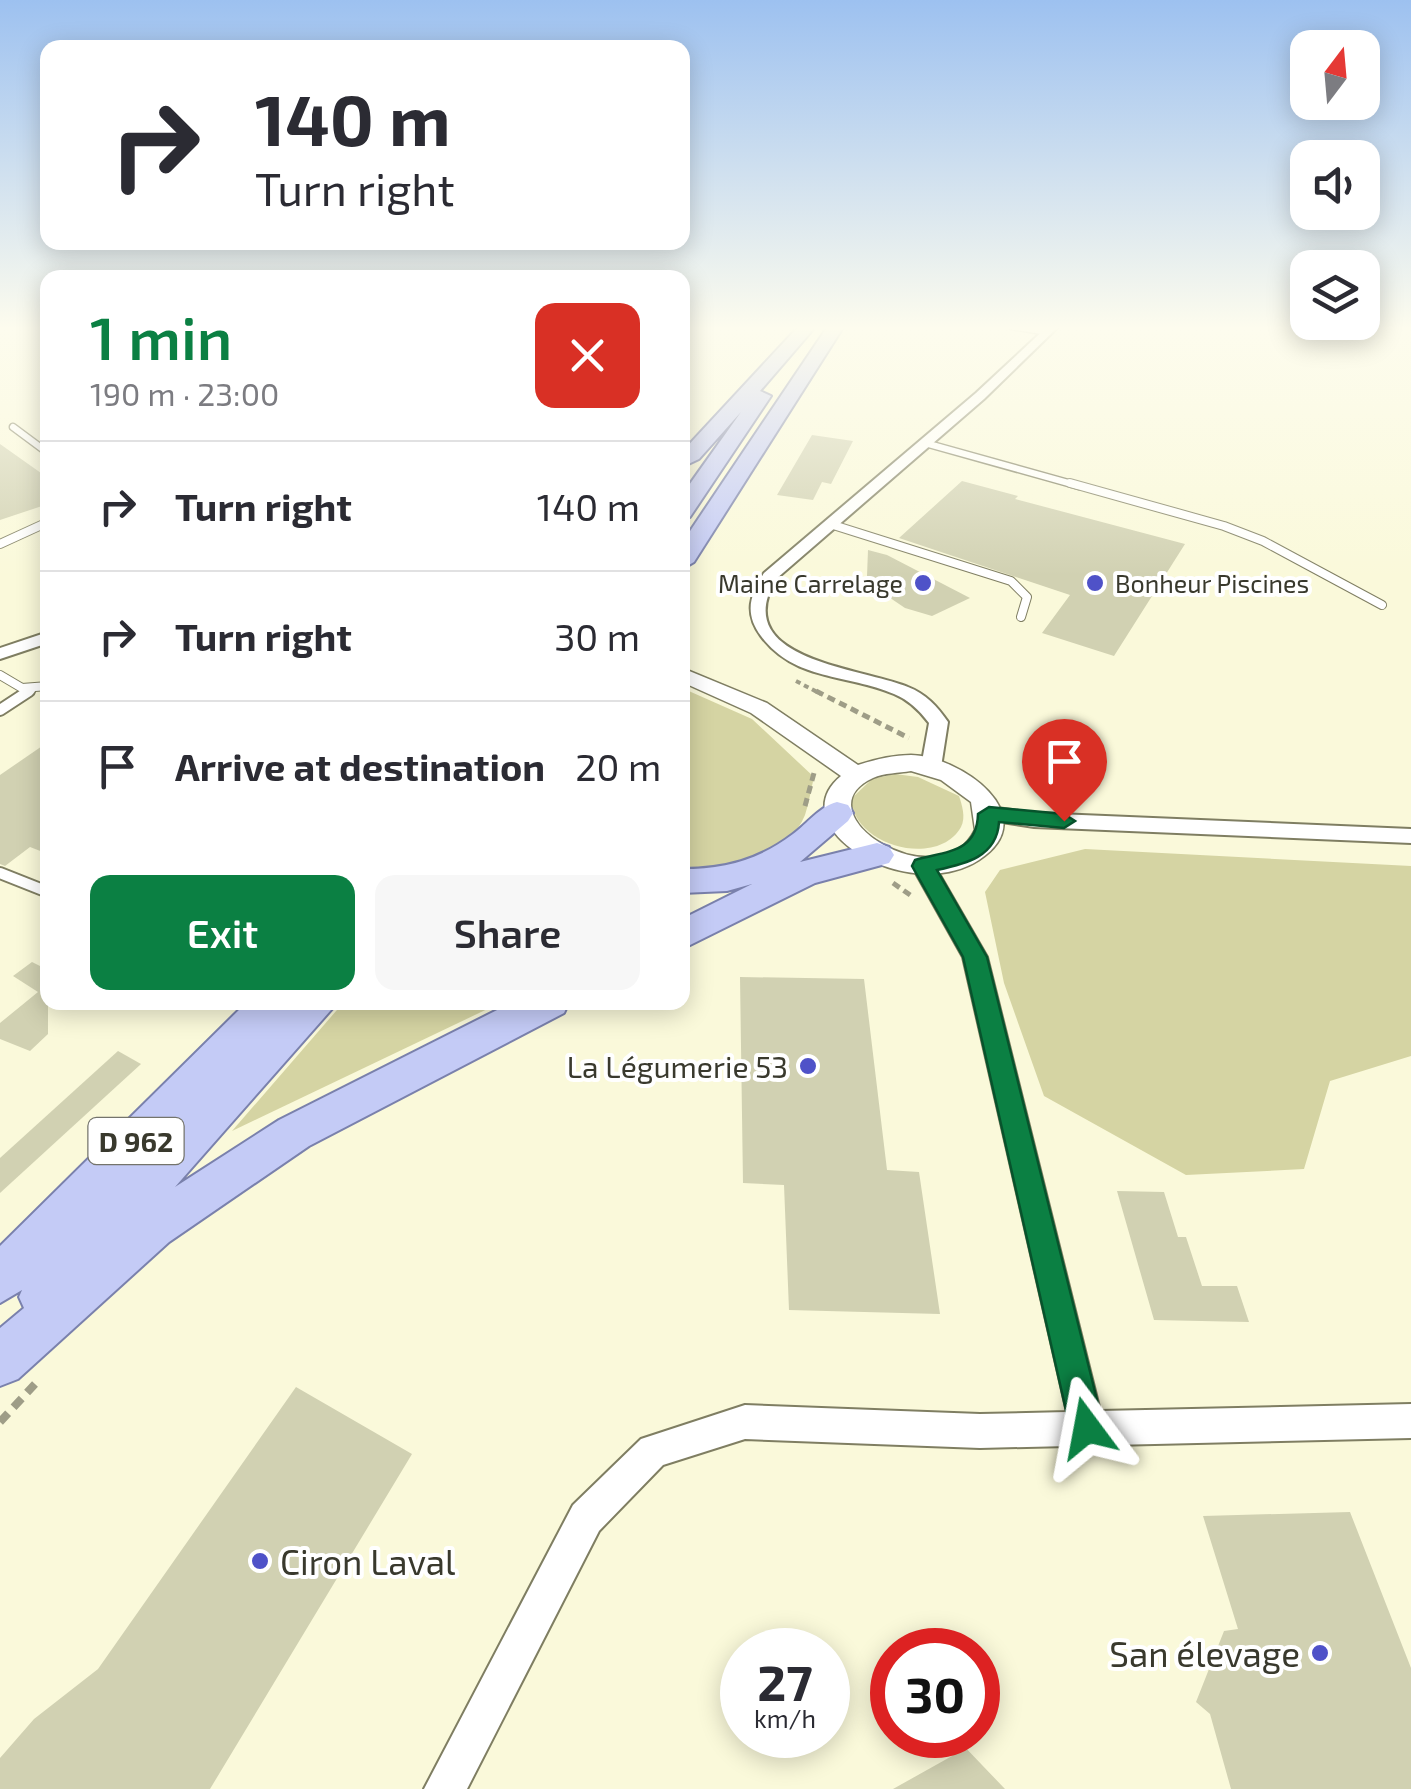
<!DOCTYPE html>
<meta charset="utf-8">
<style>
:root{--surface:#fff;--page:#f7f7f7;--text:#2b2b33;--muted:#7c7c81;--line:#e1e1e2;--accent:#0b8043}
body{margin:0;font-family:"Exo 2",sans-serif;background:var(--page);color:var(--text);height:100vh;display:flex;flex-direction:column;font-size:38px;white-space:nowrap}
*{box-sizing:border-box;margin:0}
p{font-size:32px;color:var(--muted)}
.icon{flex:none;width:55px;height:55px;fill:none;stroke:currentColor;stroke-width:2;stroke-linecap:round;stroke-linejoin:round}
.map{position:relative;flex:1;overflow:hidden}
.drawer{position:absolute;left:40px;top:270px;width:650px;height:740px;display:flex;flex-direction:column;background:var(--surface);border-radius:20px;box-shadow:0 5px 25px #0003}
.drawer>*{flex:none}
.hud{position:absolute;left:40px;top:40px;width:650px;height:210px;border-radius:20px;box-shadow:0 5px 25px #0003;background:#fff;color:var(--text);overflow:hidden}
.needle{width:65px;rotate:16deg}
.fabs{position:absolute;left:1290px;top:30px;display:grid;gap:20px}
.fabs a{display:grid;place-items:center;width:90px;height:90px;border-radius:20px;background:var(--surface);box-shadow:0 5px 25px #0003;font-size:50px}
.speed{position:absolute;left:720px;top:1628px;display:flex;gap:20px;font-size:50px;font-weight:700;text-align:center}
.speed>*{display:grid;place-content:center;width:130px;height:130px;border-radius:50%;background:var(--surface);box-shadow:0 5px 25px #0003;line-height:1}
.speed small{font-size:25px;font-weight:400}
.speed .limit{border:15px solid #d22;background:#fff;color:#111}
.pin{position:absolute;display:grid;place-items:center;width:85px;height:85px;color:#fff;margin:-102px -42px;border-radius:50% 50% 50% 0;rotate:-45deg;box-shadow:0 0 10px #0007}
.pin .icon{rotate:45deg}
.me{position:absolute;width:110px;margin:-55px;rotate:347deg;stroke-linejoin:round;filter:drop-shadow(0 0 8px #0008)}
.turn{display:flex;align-items:center;gap:35px;height:210px;padding:0 50px;font-size:45px}
.turn .icon{width:130px;height:130px;stroke-width:2.5}
.turn b{display:block;font-size:70px;line-height:85px}
.round{display:grid;place-items:center;flex:none;width:105px;height:105px;border-radius:20px;background:var(--page)}
.headline{display:flex;align-items:center;justify-content:space-between;height:170px;padding:0 50px}
h1{font-size:60px;font-weight:600;line-height:75px;color:var(--accent)}
.cta{display:flex;gap:20px;margin-top:auto;padding:20px 50px}
.cta a{flex:1;height:115px;border-radius:20px;background:var(--accent);color:#fff;font-size:40px;font-weight:600;line-height:115px;text-align:center}
.cta a+a{background:var(--page);color:var(--text)}
ul{padding:0;list-style:none}
li{display:flex;align-items:center;gap:30px;height:130px;padding:0 50px;border-top:2px solid var(--line)}
li div{flex:1}
li b{display:block;font-size:38px}
li em{font-style:normal}
.map>svg:first-child{display:block}
.green{fill:#d5d4a3}
.building{fill:#d1d1b2}
.lines{fill:none;stroke-linecap:round;stroke-linejoin:round}
.service-far2-casing{stroke:#7f7e62;stroke-width:9}
.service-far1-casing{stroke:#7f7e62;stroke-width:10}
.service-casing{stroke:#7f7e62;stroke-width:14}
.minor-casing{stroke:#7f7e62;stroke-width:4}
.tertiary-casing{stroke:#7f7e62;stroke-width:3}
.primary-casing{stroke:#7a81ac;stroke-width:4}
.path-far2{stroke:#9e9d87;stroke-width:4;stroke-dasharray:5 4;stroke-linecap:butt}
.path-far1{stroke:#9e9d87;stroke-width:5;stroke-dasharray:8 5;stroke-linecap:butt}
.path{stroke:#9e9d87;stroke-width:8;stroke-dasharray:12 8;stroke-linecap:butt}
.service-far2{stroke:#fff;stroke-width:6}
.service-far1{stroke:#fff;stroke-width:8}
.service{stroke:#fff;stroke-width:10}
.minor{fill:#fff;fill-rule:evenodd}
.tertiary{fill:#fff;fill-rule:evenodd}
.primary{fill:#c4cbf6;fill-rule:evenodd}
.route{fill:#0b8043;stroke:#07532c;stroke-width:2.5}
.poi-dot{fill:#4f52c8;stroke:#fff;stroke-width:4}
.labels{text-anchor:middle;dominant-baseline:central;stroke-width:8;stroke-linejoin:round;paint-order:stroke}
.far-poi-label{font-size:25px;fill:#39392d;stroke:#fff;text-anchor:end}
.shield{fill:#fff;stroke:#74746c;stroke-width:2.5}
.shield-label{font-size:28px;font-weight:bold;fill:#39392d}
.poi-label{font-size:30px;fill:#39392d;stroke:#fff;text-anchor:end}
.near-poi-label{font-size:35px;fill:#39392d;stroke:#fff;text-anchor:start}
</style>
<div class="map">
<svg width="1411" height="1789" viewBox="0 0 1411 1789">
<rect width="100%" height="100%" fill="#faf9da"/>
<!-- green -->
<g class="green">
<path d="M682 688 752 719 814 777C811 789 809 803 805 815 787 860 724 865 683 872Z"/>
<path d="M895 774 918 777 959 796C962 805 966 817 961 827 938 868 854 847 851 799L872 779Z"/>
<path d="M1085 849 1411 866V1056L1330 1081 1304 1169 1186 1175 1044 1096 1004 983 985 892 1000 870Z"/>
<path d="M343 1003H500L232 1131Z"/>
</g>
<!-- building -->
<g class="building">
<path d="M812 435 853 441 831 484 822 482 813 500 777 495Z"/>
<path d="M0 444 48 478V504L0 520Z"/>
<path d="M962 481 1018 496 1015 499 1185 544 1114 656 1042 633 1070 595 899 538Z"/>
<path d="M868 550 887 555 970 598 932 616 905 608 871 585 867 576Z"/>
<path d="M48 742V854L30 847 5 866 0 864V775Z"/>
<path d="M32 962 48 970V1034L30 1051 0 1039V1023L38 992 13 976Z"/>
<path d="M740 977 864 979 887 1170 919 1172 940 1314 789 1310 784 1185 743 1183Z"/>
<path d="M118 1051 141 1064 0 1193V1158Z"/>
<path d="M1117 1191 1164 1192 1178 1237H1186L1202 1286H1237L1249 1322 1154 1320Z"/>
<path d="M296 1387 412 1454 210 1789H0V1758L34 1719 98 1669Z"/>
<path d="M1350 1512 1411 1668V1789H1231L1210 1714 1196 1702 1224 1631 1238 1629 1203 1516Z"/>
<path d="M960 1742 1005 1789H893L952 1756Z"/>
</g>
<g class="lines">
<!-- service-far2 casing -->
<g class="service-far2-casing">
<g id="service-far2">
<path d="M1011 326 1048 332"/>
<path d="M13 427 48 453"/>
<path d="M925 443 1079 486"/>
</g>
</g>
<!-- service-far1 casing -->
<g class="service-far1-casing">
<g id="service-far1">
<path d="M1070 483 1224 526 1263 541 1382 605"/>
<path d="M830 524 1011 581 1027 597 1021 617"/>
<path d="M0 544 48 522"/>
<path d="M0 675 22 688 48 686"/>
<path d="M25 694 31 690"/>
</g>
</g>
<!-- service casing -->
<g class="service-casing">
<g id="service">
<path d="M0 710 29 691"/>
<path d="M0 873 48 892"/>
</g>
</g>
<!-- minor casing -->
<g class="minor-casing">
<g id="minor">
<path d="M1048 326H1059L984 399 776 579C727 661 865 668 908 687 926 694 937 706 948 722L941 767 938 772H924L921 767 929 723C919 710 909 700 894 694 847 674 794 681 761 636 744 613 750 595 764 573L976 393Z"/>
<path d="M48 632V643L0 659V648Z"/>
<path d="M989 807 1034 813 1411 829V843L1034 827 982 819 979 814Z"/>
<path d="M923 858 931 860 987 957 1100 1411 1411 1404V1438L980 1448 745 1439 663 1465 599 1531 467 1789H424L573 1505 641 1439 745 1405 980 1414 1067 1412 963 957 912 866Z"/>
</g>
</g>
<!-- tertiary casing -->
<g class="tertiary-casing">
<path id="tertiary" d="M682 668 767 703 858 765C873 760 894 755 911 755 960 756 1046 816 979 860 907 906 779 827 841 776L751 713 682 682ZM911 771 941 780 971 802 975 830C940 902 797 813 873 778 884 773 899 773 911 771Z"/>
</g>
<!-- primary casing -->
<g class="primary-casing">
<g id="primary">
<path d="M799 326H816L760 391 771 396 690 517 682 519V495L741 412 699 459 682 467V452Z"/>
<path d="M828 326H844L694 562 682 569V543Z"/>
<path d="M837 802 848 805 853 813 848 821 800 862 877 843 889 847 894 855 889 863 815 883 682 949V919L752 884 727 891 682 893V869C725 869 759 860 793 834 808 823 819 807 837 802Z"/>
<path d="M247 1002H291L287 1010 294 1002H338L175 1187 279 1120 513 1002H569L564 1013 309 1146 169 1242 18 1379 0 1386V1328L24 1308 19 1297 22 1290 0 1303V1246Z"/>
</g>
</g>
<!-- path-far2 -->
<path class="path-far2" d="M796 681 821 694"/>
<!-- path-far1 -->
<g class="path-far1">
<path d="M816 691 909 738"/>
<path d="M805 806 814 773"/>
<path d="M893 883 913 897"/>
</g>
<!-- path -->
<path class="path" d="M0 1422 35 1384"/>
<!-- service-far2 -->
<use href="#service-far2" class="service-far2"/>
<!-- service-far1 -->
<use href="#service-far1" class="service-far1"/>
<!-- service -->
<use href="#service" class="service"/>
<!-- minor -->
<use href="#minor" class="minor"/>
<!-- tertiary -->
<use href="#tertiary" class="tertiary"/>
<!-- primary -->
<use href="#primary" class="primary"/>
</g>
<!-- sky -->
<linearGradient id="sky" x2="0" y2="1"><stop stop-color="#9dc1f0"/><stop offset="0.57" stop-color="#fdfcee"/><stop offset="1" stop-color="#fdfcee" stop-opacity="0"/></linearGradient>
<rect width="1411" height="576" fill="url(#sky)"/>
<!-- route -->
<path class="route" d="M989 807 1064 814 1075 821 1064 828 999 822C997 857 965 864 937 870L987 957 1104 1428 1099 1441 1087 1445 1075 1441 1070 1428 963 957 912 866 915 860C946 851 977 853 978 814Z"/>
<!-- markers -->
<g class="poi-dot">
<circle cx="923" cy="583" r="10"/>
<circle cx="1095" cy="583" r="10"/>
<circle cx="808" cy="1066" r="10"/>
<circle cx="260" cy="1561" r="10"/>
<circle cx="1320" cy="1653" r="10"/>
</g>
<g class="labels">
<!-- far-poi labels -->
<g class="far-poi-label">
<text x="903" y="583">Maine Carrelage</text>
<text x="1115" y="583" text-anchor="start">Bonheur Piscines</text>
</g>
<!-- shield labels -->
<rect class="shield" x="88.5" y="1118" width="95" height="46" rx="8"/>
<g class="shield-label">
<text x="136" y="1141">D 962</text>
</g>
<!-- poi labels -->
<g class="poi-label">
<text x="788" y="1066">La Légumerie 53</text>
</g>
<!-- near-poi labels -->
<g class="near-poi-label">
<text x="280" y="1561">Ciron Laval</text>
<text x="1300" y="1653" text-anchor="end">San élevage</text>
</g>
</g>
</svg>
<div class="fabs">
<a><svg class="needle" viewBox="-14 -14 28 28"><path d="M0-13l5 13h-10z" fill="#e53935"/><path d="M0 13l5-13h-10z" fill="#7c7c81"/></svg></a>
<a><svg class="icon" aria-label="sound" viewBox="0 0 24 24"><path d="M4 9h4l5-4v14l-5-4H4zM17 9q2 3 0 6"/></svg></a>
<a><svg class="icon" aria-label="layers" viewBox="0 0 24 24"><path d="M12 4l9 5-9 5-9-5zM3 14l9 5 9-5"/></svg></a>
</div>
<div class="speed"><div>27<small>km/h</small></div><div class="limit">30</div></div>
<div class="pin" style="left:1064px;top:821px;background:#d93025"><svg class="icon" aria-label="arrive" viewBox="0 0 24 24"><path d="M6 21V4h12l-3 4 3 4H6"/></svg></div>
<svg class="me" style="left:1087px;top:1428px" viewBox="-20 -20 40 40"><path d="M0-17L14 15 0 8-14 15z" fill="#0b8043" stroke="#fff" stroke-width="4"/></svg>
<div class="hud">
<div class="turn"><svg class="icon" aria-label="right" viewBox="0 0 24 24"><path d="M7 20v-9h11M14 6l5 5-5 5"/></svg><div><b>140 m</b>Turn right</div></div>
</div>
<section class="drawer">
<div class="headline"><div><h1>1 min</h1><p>190 m · 23:00</p></div><a class="round" style="background:#d93025;color:#fff"><svg class="icon" aria-label="close" viewBox="0 0 24 24"><path d="M6 6l12 12M18 6L6 18"/></svg></a></div>
<ul>
<li><svg class="icon" aria-label="right" viewBox="0 0 24 24"><path d="M7 20v-9h11M14 6l5 5-5 5"/></svg><div><b>Turn right</b></div><em>140 m</em></li>
<li><svg class="icon" aria-label="right" viewBox="0 0 24 24"><path d="M7 20v-9h11M14 6l5 5-5 5"/></svg><div><b>Turn right</b></div><em>30 m</em></li>
<li><svg class="icon" aria-label="arrive" viewBox="0 0 24 24"><path d="M6 21V4h12l-3 4 3 4H6"/></svg><div><b>Arrive at destination</b></div><em>20 m</em></li>
</ul>
<div class="cta"><a>Exit</a><a>Share</a></div>
</section>
</div>
